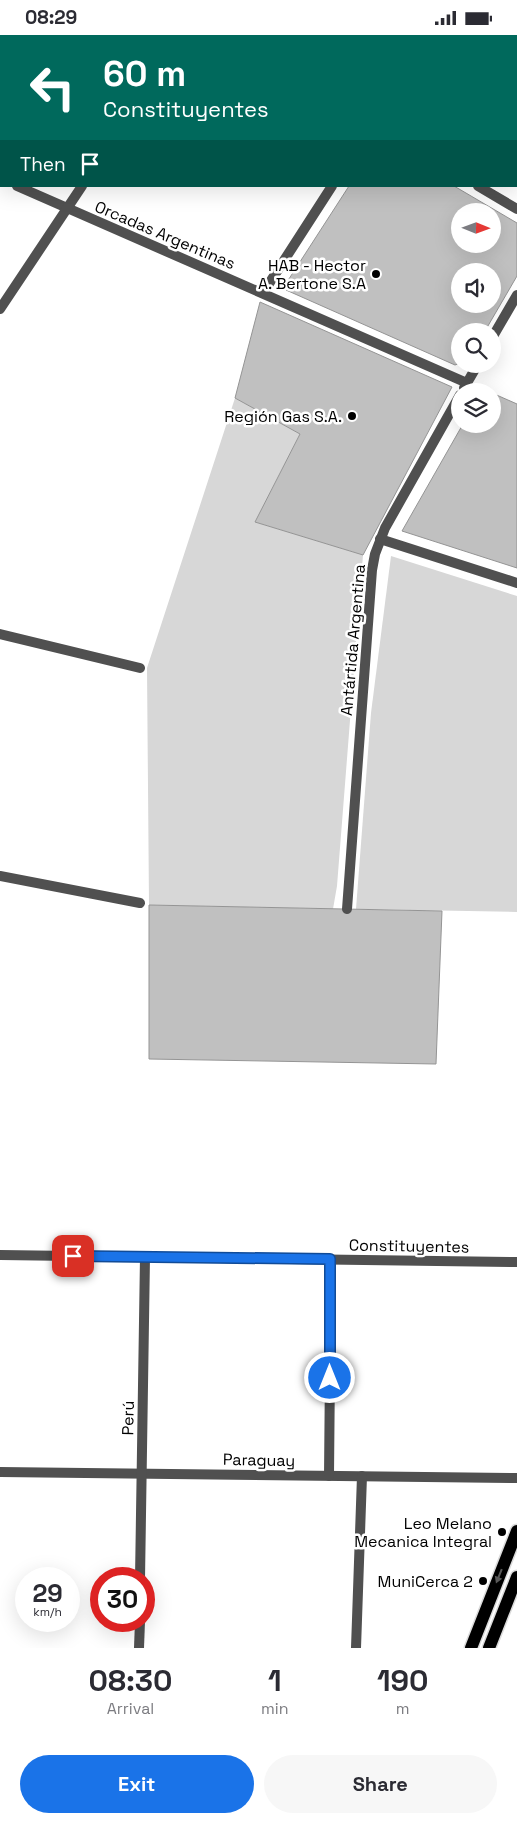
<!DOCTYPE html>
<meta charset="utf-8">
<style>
:root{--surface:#fff;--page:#f7f7f7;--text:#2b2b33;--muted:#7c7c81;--accent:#1a73e8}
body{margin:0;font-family:"Space Grotesk",sans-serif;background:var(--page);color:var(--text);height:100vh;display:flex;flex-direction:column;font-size:19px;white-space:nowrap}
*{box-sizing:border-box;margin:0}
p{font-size:16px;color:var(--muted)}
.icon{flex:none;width:28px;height:28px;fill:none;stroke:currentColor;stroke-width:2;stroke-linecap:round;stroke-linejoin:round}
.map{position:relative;height:1613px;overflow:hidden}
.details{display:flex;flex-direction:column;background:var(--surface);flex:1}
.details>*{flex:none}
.top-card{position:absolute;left:0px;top:0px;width:518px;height:152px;box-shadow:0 5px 20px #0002;background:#00695c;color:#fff;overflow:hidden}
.needle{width:32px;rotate:91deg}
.tools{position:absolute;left:451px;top:168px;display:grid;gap:10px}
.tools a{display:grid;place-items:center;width:50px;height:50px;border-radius:50%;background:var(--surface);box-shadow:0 5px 20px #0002;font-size:25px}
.speed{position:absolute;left:15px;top:1532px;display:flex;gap:10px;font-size:25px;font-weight:700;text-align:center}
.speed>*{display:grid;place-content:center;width:65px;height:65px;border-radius:50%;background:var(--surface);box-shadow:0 5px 20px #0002;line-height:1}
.speed small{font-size:12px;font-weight:400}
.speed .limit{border:8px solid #d22;background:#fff;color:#111}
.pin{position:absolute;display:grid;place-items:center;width:42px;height:42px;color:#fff;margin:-21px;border-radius:10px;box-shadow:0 2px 8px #0006}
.me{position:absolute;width:55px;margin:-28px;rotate:0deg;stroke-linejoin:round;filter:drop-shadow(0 0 4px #0008)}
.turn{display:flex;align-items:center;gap:18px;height:105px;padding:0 20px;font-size:22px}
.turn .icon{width:65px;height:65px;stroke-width:2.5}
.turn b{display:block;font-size:35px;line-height:42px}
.then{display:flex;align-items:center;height:48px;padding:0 20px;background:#0003;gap:10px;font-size:19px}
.eta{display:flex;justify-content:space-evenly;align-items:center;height:85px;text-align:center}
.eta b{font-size:30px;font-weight:700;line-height:35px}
.cta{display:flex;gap:10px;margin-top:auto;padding:10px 20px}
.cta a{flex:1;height:58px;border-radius:30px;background:var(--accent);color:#fff;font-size:20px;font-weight:700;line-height:58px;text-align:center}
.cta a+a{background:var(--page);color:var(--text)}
.status{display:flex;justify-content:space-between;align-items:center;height:35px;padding:0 25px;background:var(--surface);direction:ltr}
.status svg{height:14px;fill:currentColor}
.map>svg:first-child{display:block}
.green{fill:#d7d7d7}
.building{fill:#c0c0c0;stroke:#949494;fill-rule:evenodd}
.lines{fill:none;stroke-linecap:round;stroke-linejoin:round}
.primary-casing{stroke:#dbdbdb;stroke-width:15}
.street{stroke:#505050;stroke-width:10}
.primary{stroke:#000;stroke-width:12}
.oneway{fill:#595959}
.route-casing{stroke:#114b97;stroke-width:12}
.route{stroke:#1a73e8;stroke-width:9}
.poi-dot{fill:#000;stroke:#fff;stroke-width:2}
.labels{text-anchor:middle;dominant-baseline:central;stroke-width:5;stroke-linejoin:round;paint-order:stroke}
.street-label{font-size:16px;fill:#000;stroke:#fff}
.poi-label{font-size:16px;fill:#000;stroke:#fff;text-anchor:end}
</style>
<div class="status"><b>08:29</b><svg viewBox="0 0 49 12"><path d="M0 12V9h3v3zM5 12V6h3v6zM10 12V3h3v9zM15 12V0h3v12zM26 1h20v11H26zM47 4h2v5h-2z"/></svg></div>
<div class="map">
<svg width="517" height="1613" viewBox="0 0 517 1613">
<rect width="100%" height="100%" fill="#fff"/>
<!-- green -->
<g class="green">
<path d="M235 363 300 399 255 487 363 520 337 851 333 874 149 870 147 633Z"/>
<path d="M391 521 517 561V877L356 874 371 678Z"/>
</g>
<!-- building -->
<g class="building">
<path d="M349 151H454L517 188V241L485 296H460V328L455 330 286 255 285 250ZM460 176H492V209H460ZM460 236H492V269H460Z"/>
<path d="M260 267 452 352 363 520 255 487 300 399 235 363Z"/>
<path d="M492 358 517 369V533L402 496 463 389H492Z"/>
<path d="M149 870 442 876 436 1029 149 1024Z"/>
</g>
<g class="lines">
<!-- primary casing -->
<g class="primary-casing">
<g id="primary">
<path d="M471 1613 517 1496"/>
<path d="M489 1613 517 1542"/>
</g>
</g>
<!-- street -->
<g class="street">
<path d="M219 0 221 1"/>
<path d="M187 1V0"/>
<path d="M431 1 432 0"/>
<path d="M0 143 1 144"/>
<path d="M17 151 467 348"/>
<path d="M478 151 517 174"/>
<path d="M263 258 332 151"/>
<path d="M0 274 82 151"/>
<path d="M492 303 517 260"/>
<path d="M464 353 478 329"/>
<path d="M380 504 517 548"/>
<path d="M0 599 140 633"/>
<path d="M0 841 140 868"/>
<path d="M347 874 372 535 375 519 385 493 460 360"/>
<path d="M0 1220 517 1227"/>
<path d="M0 1437 517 1443"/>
<path d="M329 1441 331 1225"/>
<path d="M140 1544 145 1222"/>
<path d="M139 1613 140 1586"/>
<path d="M356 1613 362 1441"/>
</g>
<!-- primary -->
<use href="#primary" class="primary"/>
</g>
<!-- one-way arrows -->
<defs><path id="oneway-solid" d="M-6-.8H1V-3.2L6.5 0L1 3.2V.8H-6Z" transform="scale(1.25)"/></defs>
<use class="oneway" href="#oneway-solid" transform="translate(499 1541) rotate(112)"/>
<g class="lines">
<!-- route casing -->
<g class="route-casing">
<path id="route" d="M73 1221 330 1224V1343"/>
</g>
<!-- route -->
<use href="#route" class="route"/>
</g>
<!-- markers -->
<g class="poi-dot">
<circle cx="376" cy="239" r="5"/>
<circle cx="352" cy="381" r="5"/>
<circle cx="502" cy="1497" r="5"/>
<circle cx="483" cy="1546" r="5"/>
</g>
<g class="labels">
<!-- street labels -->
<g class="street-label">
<text transform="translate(165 200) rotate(23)">Orcadas Argentinas</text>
<text transform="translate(353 605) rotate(-85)">Antártida Argentina</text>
<text transform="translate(409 1211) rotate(1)">Constituyentes</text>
<text transform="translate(128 1383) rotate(-89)">Perú</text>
<text transform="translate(259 1425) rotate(1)">Paraguay</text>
</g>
<!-- poi labels -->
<g class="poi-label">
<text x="366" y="230">HAB - Hector<tspan x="366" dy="18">A. Bertone S.A</tspan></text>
<text x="342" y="381">Región Gas S.A.</text>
<text x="492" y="1488">Leo Melano<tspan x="492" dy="18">Mecanica Integral</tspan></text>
<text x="473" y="1546">MuniCerca 2</text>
</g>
</g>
</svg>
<div class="tools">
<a><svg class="needle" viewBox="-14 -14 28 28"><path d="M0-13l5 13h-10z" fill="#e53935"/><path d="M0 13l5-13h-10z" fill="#7c7c81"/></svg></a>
<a><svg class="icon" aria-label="sound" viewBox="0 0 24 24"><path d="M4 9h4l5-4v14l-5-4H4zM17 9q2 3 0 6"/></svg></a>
<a><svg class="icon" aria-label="search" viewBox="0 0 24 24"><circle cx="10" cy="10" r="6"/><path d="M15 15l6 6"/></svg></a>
<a><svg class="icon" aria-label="layers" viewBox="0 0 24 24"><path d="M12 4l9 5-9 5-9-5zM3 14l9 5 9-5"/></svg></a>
</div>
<div class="speed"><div>29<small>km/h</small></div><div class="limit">30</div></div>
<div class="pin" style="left:73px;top:1221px;background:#d93025"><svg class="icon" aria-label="arrive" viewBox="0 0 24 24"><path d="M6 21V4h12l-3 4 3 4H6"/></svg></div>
<svg class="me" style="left:330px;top:1343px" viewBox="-20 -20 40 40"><circle r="17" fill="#1a73e8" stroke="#fff" stroke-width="3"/><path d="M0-11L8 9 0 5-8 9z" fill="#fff"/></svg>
<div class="top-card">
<div class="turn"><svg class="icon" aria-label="left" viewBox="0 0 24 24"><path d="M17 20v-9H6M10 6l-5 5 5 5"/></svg><div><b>60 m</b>Constituyentes</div></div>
<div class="then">Then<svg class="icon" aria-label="arrive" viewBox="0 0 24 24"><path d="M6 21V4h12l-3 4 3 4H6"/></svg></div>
</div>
</div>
<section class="details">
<div class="eta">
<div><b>08:30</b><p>Arrival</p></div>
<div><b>1</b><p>min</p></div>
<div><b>190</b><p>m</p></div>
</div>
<div class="cta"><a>Exit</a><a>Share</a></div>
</section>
